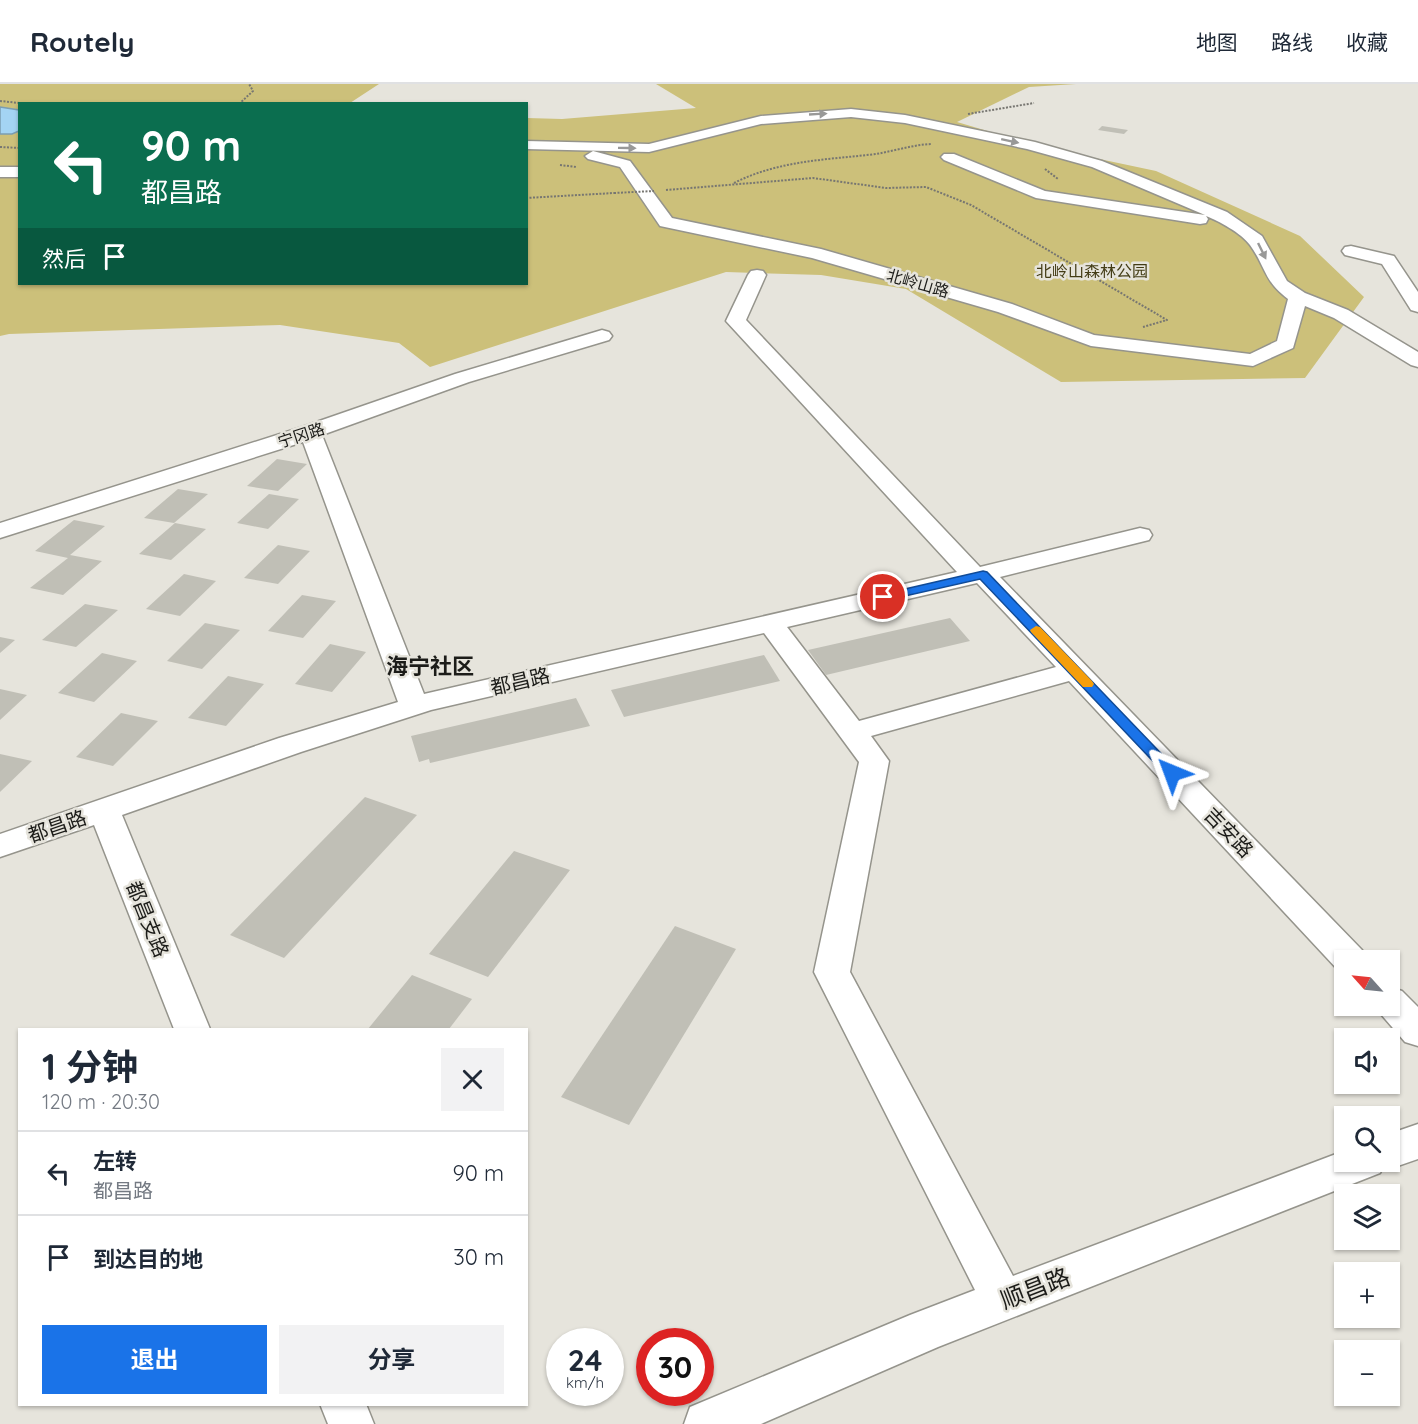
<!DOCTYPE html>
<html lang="zh">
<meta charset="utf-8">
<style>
:root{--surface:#fff;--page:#f2f2f3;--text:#1f2937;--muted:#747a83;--line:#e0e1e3;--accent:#1a73e8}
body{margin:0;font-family:Quicksand,"Noto Sans SC",sans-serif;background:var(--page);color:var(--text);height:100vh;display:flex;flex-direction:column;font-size:22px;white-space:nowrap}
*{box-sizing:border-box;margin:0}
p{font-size:20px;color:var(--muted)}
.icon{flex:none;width:33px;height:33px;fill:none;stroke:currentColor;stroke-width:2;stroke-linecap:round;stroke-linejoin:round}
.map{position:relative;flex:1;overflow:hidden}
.details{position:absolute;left:18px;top:944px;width:510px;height:378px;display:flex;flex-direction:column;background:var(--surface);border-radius:0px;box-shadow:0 2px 4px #0004}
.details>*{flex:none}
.guide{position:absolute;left:18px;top:18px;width:510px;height:183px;border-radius:0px;box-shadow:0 2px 4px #0004;background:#0b6e4f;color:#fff;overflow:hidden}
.needle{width:39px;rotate:297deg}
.buttons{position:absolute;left:1334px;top:866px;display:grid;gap:12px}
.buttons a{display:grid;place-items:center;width:66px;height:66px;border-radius:0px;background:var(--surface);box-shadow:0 2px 4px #0004;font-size:30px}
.speed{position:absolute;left:546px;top:1244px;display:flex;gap:12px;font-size:30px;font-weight:700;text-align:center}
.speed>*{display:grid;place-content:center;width:78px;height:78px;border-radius:50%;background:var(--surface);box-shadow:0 2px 4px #0004;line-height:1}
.speed small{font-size:15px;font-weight:400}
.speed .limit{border:9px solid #d22;background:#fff;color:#111}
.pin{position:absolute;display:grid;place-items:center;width:51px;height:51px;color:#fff;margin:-26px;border:3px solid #fff;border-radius:50%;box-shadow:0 2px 6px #0007}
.me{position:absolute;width:66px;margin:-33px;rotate:316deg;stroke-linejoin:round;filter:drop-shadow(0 0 4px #0008)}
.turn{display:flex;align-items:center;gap:21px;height:126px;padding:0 24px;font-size:27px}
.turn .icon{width:78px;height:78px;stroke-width:2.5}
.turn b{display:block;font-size:42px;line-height:51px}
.then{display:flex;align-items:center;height:57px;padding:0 24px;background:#0003;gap:12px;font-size:22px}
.round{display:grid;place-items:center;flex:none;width:63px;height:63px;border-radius:0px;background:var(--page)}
.summary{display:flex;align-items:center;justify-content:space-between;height:102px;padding:0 24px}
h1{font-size:36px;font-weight:700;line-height:45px}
.primary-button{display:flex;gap:12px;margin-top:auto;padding:12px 24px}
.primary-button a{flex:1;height:69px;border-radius:0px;background:var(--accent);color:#fff;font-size:24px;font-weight:700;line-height:69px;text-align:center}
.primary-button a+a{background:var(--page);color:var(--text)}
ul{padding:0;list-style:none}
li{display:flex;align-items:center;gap:18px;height:84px;padding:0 24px;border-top:2px solid var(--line)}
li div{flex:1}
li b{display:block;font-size:22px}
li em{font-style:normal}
header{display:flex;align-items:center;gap:36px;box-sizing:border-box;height:84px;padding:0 30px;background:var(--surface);border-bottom:2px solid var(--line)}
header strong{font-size:28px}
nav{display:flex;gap:33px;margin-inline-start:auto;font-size:21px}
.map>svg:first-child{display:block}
.green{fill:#ccc07a}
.water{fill:#a4d4f3;stroke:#7b9db2;stroke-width:1.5}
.building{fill:#c0bfb6}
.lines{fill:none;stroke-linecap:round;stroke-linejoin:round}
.minor-casing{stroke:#95948c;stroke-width:3}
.path{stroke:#777671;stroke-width:2;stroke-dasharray:2 1.5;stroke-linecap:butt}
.minor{fill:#fff;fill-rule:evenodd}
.path-bridge{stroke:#777671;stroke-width:2;stroke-dasharray:2 1.5;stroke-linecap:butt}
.oneway{fill:#999998}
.route{fill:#1a73e8;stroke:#114b97;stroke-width:1.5}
.slow{fill:#f59e0b}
.labels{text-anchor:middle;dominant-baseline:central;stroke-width:5;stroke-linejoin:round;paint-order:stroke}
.far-park-label{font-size:16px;fill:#433c16;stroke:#e6e4dc}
.far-street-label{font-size:16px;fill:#1c1c19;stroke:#e6e4dc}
.street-label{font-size:20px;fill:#1c1c19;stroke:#e6e4dc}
.quarter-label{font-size:22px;font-weight:bold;fill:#1c1c19;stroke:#e6e4dc}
.near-street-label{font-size:24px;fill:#1c1c19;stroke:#e6e4dc}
</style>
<header>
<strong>Routely</strong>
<nav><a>地图</a><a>路线</a><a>收藏</a></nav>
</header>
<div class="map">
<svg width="1418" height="1340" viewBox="0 0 1418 1340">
<rect width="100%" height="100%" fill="#e6e4dc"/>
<!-- green -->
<path class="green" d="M0 0H379L350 19 20 20V200H526L527 34 562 35 696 24 656 0H1076L1029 3 957 38 1038 62 1156 87 1300 152 1364 213 1305 294 1061 298 906 205 821 191 726 188 430 283 399 259 280 241 9 250 0 252Z"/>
<!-- water -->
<path class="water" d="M0 23 19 26V47L12 50H0Z"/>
<!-- building -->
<g class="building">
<path d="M1102 42 1128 46 1124 50 1098 46Z"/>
<path d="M277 375 307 380 278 407 247 402Z"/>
<path d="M178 405 208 410 174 439 144 434Z"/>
<path d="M269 410 299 415 268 445 237 439Z"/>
<path d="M74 436 105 442 70 471 102 477 63 511 30 504 68 474 35 467Z"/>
<path d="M175 439 206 445 171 476 139 470Z"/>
<path d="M278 461 310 467 278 500 244 494Z"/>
<path d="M184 490 216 497 180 532 146 525Z"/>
<path d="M302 511 336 517 303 554 268 547Z"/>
<path d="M85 520 118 526 76 563 42 556Z"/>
<path d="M950 534 970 557 826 591 808 566Z"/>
<path d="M205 539 240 546 202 585 167 577Z"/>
<path d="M0 553 15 556 0 569Z"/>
<path d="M330 560 366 568 332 608 295 600Z"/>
<path d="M102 569 137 577 94 618 58 609Z"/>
<path d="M764 571 780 597 624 633 611 606Z"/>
<path d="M228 592 264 600 226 642 188 634Z"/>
<path d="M0 605 27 611 0 636Z"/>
<path d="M576 614 590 642 430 679 429 675 419 678 411 652Z"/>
<path d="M121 629 158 637 113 682 76 673Z"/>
<path d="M0 670 32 677 0 708Z"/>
<path d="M365 713 417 731 284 874 230 851Z"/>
<path d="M514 767 570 786 488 893 429 870Z"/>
<path d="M675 842 736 865 629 1041 561 1013Z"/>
<path d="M412 891 472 915 449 945H368Z"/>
</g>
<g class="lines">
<!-- minor casing -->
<g class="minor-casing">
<g id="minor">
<path d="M851 25 905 31 1035 58 1102 77 1227 128 1262 152 1287 197 1305 209 1348 226 1418 268V283L1411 281 1334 234 1305 222 1293 264 1253 282 1091 262 998 228 812 174 660 142 620 83 588 75 585 72 593 67 630 77 672 134 821 165 1012 220 1094 251 1250 270 1277 257 1288 215C1263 196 1266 183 1250 161 1241 149 1219 137 1206 132L1208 135 1206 139 1200 140 1036 114 944 76 941 73 944 70H954L1045 107 1205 131 1092 83 1027 65 905 39 851 33 761 40 649 68 526 65V57L649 60 761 32Z"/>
<rect x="0" y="83" width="20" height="10"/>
<path d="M1351 162 1394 172 1418 208V228L1411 226 1382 180 1345 171 1342 167 1345 163Z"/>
<path d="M757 186 763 187 766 191 746 236 980 483 1140 444 1149 446 1152 451 1149 456 1000 493 1362 866 1368 876H1344V888L1338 886 1069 597 871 652 889 677 850 888 1013 1192 1344 1067V1077H1389V1050L1418 1040V1075L1389 1085 1383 1083 1380 1089 938 1263 761 1340H684L690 1323 910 1231 975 1206 814 888 859 678 764 549 431 626 301 668 122 731 210 945H174L94 741 0 773V750L279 654 398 618 303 358 0 454V439L302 343 455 290 602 246 609 248 612 252 609 256 469 298 322 351 424 610 957 488 726 237 748 191 751 187ZM977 499 1056 583 859 637 787 543Z"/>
<path d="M1389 903 1402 907 1418 923V962L1405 958 1373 921H1389Z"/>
<path d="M320 1320H366L374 1340H328Z"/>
</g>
</g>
<!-- path -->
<g class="path">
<path d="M0 17 29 20"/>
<path d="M239 20 253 7 249 0"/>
<path d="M968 30 1034 19"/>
<path d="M0 63 20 64"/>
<path d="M560 81 577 83"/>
<path d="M1045 85 1058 95"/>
<path d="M734 99C780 76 826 76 876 70 894 67 912 61 931 60"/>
<path d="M666 106 813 94 886 104 926 103 971 121 1167 236 1143 243"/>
<path d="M526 114 614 109"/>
</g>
<!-- minor -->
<use href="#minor" class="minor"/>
<!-- path-bridge -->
<path class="path-bridge" d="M614 109 654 107"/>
</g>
<!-- one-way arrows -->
<defs><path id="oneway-solid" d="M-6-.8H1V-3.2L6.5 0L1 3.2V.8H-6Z" transform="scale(1.5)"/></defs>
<g class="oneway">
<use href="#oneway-solid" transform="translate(818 30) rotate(-3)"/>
<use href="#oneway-solid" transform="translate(1010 57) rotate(12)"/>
<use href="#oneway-solid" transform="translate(627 64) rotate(1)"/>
<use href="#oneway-solid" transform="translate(1262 167) rotate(64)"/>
</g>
<!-- route -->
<path class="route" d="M983 487 987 488 1177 686 1179 689 1177 692H1167L980 495 883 517 877 513 879 511Z"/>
<!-- slow -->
<path class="slow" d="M1036 542 1040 543 1092 597 1094 600 1092 603H1083L1031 548 1030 546Z"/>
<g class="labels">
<!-- far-park labels -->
<g class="far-park-label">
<text x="1092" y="187">北岭山森林公园</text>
</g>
<!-- far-street labels -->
<g class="far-street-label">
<text transform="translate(918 199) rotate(16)">北岭山路</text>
<text transform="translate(301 351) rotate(-18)">宁冈路</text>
</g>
<!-- street labels -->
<g class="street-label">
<text transform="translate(520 597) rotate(-13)">都昌路</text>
<text transform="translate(57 742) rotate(-19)">都昌路</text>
<text transform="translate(1229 748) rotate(46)">吉安路</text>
<text transform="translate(148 835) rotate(68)">都昌支路</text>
</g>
<!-- quarter labels -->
<g class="quarter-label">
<text x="430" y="582">海宁社区</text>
</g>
<!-- near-street labels -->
<g class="near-street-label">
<text transform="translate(1035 1204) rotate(-21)">顺昌路</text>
</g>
</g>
</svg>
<div class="buttons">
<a><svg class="needle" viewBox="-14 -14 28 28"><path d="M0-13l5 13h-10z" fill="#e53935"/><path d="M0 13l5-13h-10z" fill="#747a83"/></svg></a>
<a><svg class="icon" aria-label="sound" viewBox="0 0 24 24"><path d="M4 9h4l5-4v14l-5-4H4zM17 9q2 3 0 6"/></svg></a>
<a><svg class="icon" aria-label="search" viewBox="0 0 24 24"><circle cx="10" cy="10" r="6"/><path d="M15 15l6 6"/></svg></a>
<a><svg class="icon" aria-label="layers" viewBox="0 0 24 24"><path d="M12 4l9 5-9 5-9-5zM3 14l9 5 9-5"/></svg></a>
<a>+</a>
<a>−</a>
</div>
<div class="speed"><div>24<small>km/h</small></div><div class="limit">30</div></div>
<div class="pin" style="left:883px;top:513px;background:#d93025"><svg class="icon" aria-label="arrive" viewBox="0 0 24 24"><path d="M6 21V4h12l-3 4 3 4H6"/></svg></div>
<svg class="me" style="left:1172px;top:689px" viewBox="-20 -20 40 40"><path d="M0-17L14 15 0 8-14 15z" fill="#1a73e8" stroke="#fff" stroke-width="4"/></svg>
<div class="guide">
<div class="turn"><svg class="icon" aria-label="left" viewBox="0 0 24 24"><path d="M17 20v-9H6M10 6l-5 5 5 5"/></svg><div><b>90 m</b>都昌路</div></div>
<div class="then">然后<svg class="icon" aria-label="arrive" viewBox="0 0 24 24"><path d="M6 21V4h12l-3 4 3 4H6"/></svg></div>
</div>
<section class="details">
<div class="summary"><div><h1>1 分钟</h1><p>120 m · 20:30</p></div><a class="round"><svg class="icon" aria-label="close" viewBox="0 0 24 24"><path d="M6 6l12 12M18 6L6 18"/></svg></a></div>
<ul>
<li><svg class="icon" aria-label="left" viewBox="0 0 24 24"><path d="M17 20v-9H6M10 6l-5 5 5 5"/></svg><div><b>左转</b><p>都昌路</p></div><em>90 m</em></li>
<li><svg class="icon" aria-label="arrive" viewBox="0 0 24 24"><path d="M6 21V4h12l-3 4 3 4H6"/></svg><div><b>到达目的地</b></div><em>30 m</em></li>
</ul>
<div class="primary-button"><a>退出</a><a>分享</a></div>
</section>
</div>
